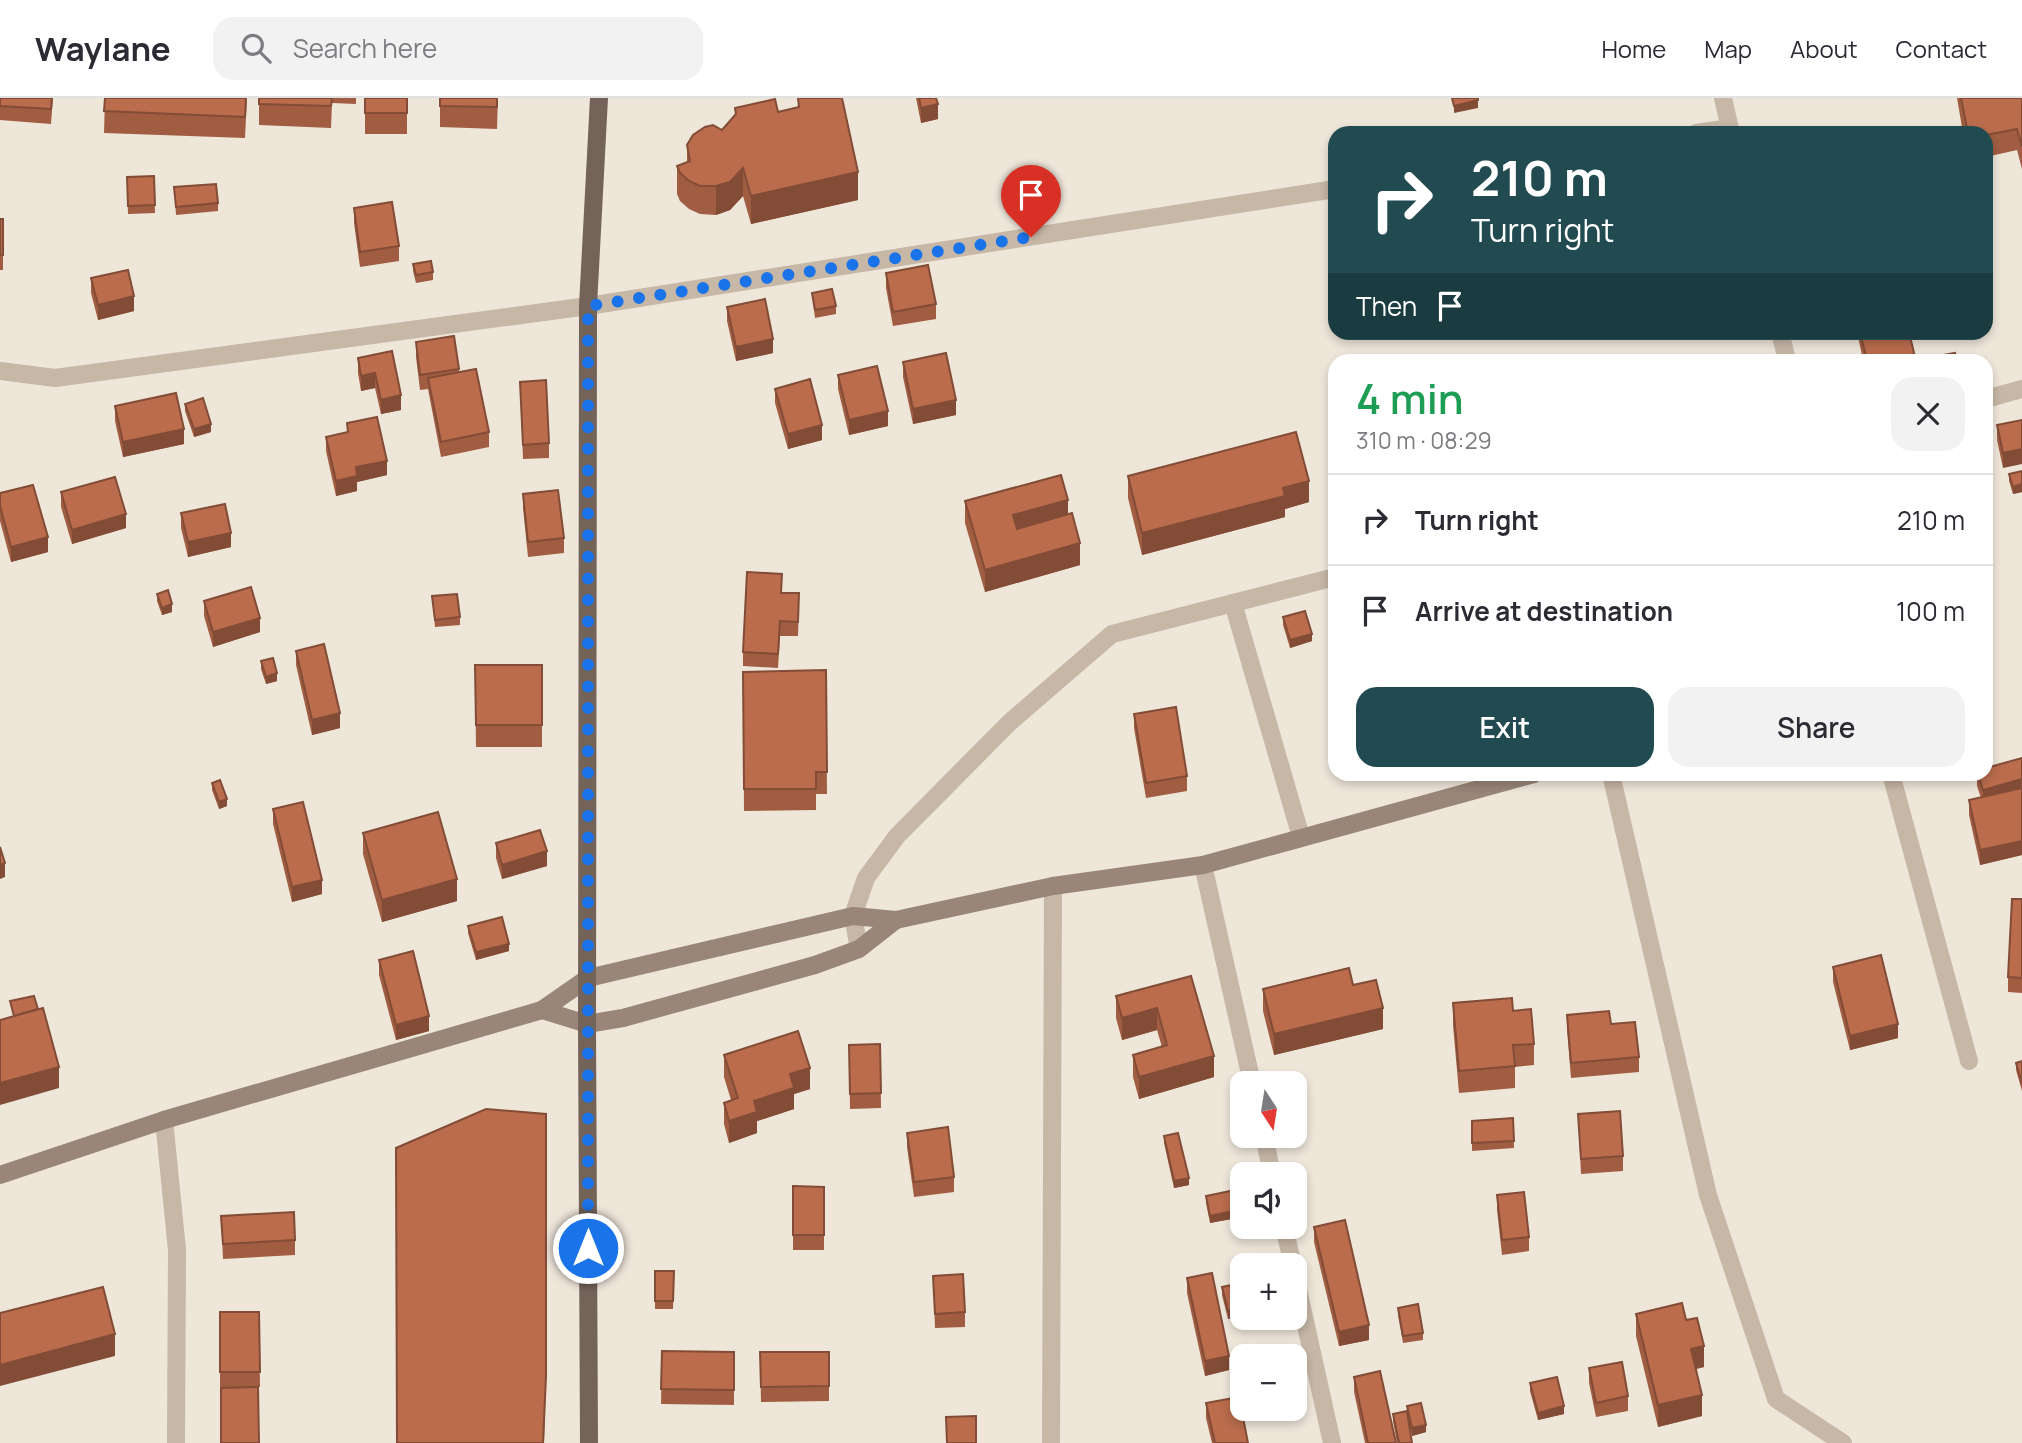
<!DOCTYPE html>
<meta charset="utf-8">
<style>
:root{--surface:#fff;--page:#f2f2f3;--text:#2b2b33;--muted:#7c7c81;--line:#e1e1e2;--accent:#214b50}
body{margin:0;font-family:Manrope,sans-serif;background:var(--page);color:var(--text);height:100vh;display:flex;flex-direction:column;font-size:26px;white-space:nowrap}
*{box-sizing:border-box;margin:0}
p{font-size:23px;color:var(--muted)}
.icon{flex:none;width:38px;height:38px;fill:none;stroke:currentColor;stroke-width:2;stroke-linecap:round;stroke-linejoin:round}
.map{position:relative;flex:1;overflow:hidden}
.drawer{position:absolute;left:1328px;top:256px;width:665px;height:427px;display:flex;flex-direction:column;background:var(--surface);border-radius:21px;box-shadow:0 4px 10px #0003}
.drawer>*{flex:none}
.banner{position:absolute;left:1328px;top:28px;width:665px;height:214px;border-radius:21px;box-shadow:0 4px 10px #0003;background:#214b50;color:#fff;overflow:hidden}
.needle{width:46px;rotate:168deg}
.fabs{position:absolute;left:1230px;top:973px;display:grid;gap:14px}
.fabs a{display:grid;place-items:center;width:77px;height:77px;border-radius:14px;background:var(--surface);box-shadow:0 4px 10px #0003;font-size:35px}
.pin{position:absolute;display:grid;place-items:center;width:60px;height:60px;color:#fff;margin:-72px -30px;border-radius:50% 50% 50% 0;rotate:-45deg;box-shadow:0 0 7px #0007}
.pin .icon{rotate:45deg}
.me{position:absolute;width:77px;margin:-38px;rotate:0deg;stroke-linejoin:round;filter:drop-shadow(0 0 5px #0008)}
.turn{display:flex;align-items:center;gap:24px;height:147px;padding:0 28px;font-size:32px}
.turn .icon{width:91px;height:91px;stroke-width:2.5}
.turn b{display:block;font-size:49px;line-height:60px}
.then{display:flex;align-items:center;height:66px;padding:0 28px;background:#0003;gap:14px;font-size:26px}
.round{display:grid;place-items:center;flex:none;width:74px;height:74px;border-radius:21px;background:var(--page)}
.overview{display:flex;align-items:center;justify-content:space-between;height:119px;padding:0 28px}
h1{font-size:42px;font-weight:600;line-height:52px;color:#1e9e55}
.button{display:flex;gap:14px;margin-top:auto;padding:14px 28px}
.button a{flex:1;height:80px;border-radius:21px;background:var(--accent);color:#fff;font-size:28px;font-weight:600;line-height:80px;text-align:center}
.button a+a{background:var(--page);color:var(--text)}
ul{padding:0;list-style:none}
li{display:flex;align-items:center;gap:21px;height:91px;padding:0 28px;border-top:2px solid var(--line)}
li div{flex:1}
li b{display:block;font-size:26px}
li em{font-style:normal}
header{display:flex;align-items:center;gap:42px;box-sizing:border-box;height:98px;padding:0 35px;background:var(--surface);border-bottom:2px solid var(--line)}
header strong{font-size:33px}
nav{display:flex;gap:38px;margin-inline-start:auto;font-size:24px}
.search{width:490px;height:63px;background:var(--page);display:flex;align-items:center;gap:18px;box-sizing:border-box;padding:0 24px;border-radius:21px;color:var(--muted);font-size:26px}
.map>svg:first-child{display:block}
.lines{fill:none;stroke-linecap:round;stroke-linejoin:round}
.street{stroke:#c6b7a7;stroke-width:18}
.secondary{stroke:#998679;stroke-width:18}
.primary{stroke:#746359;stroke-width:18}
.wall{fill:#a05d42}
.shaded-wall{fill:#824c36}
.building{fill:#ba6c4d;stroke:#824c36;stroke-width:2}
.route{stroke:#1a73e8;stroke-width:12;stroke-dasharray:0 21.6}
</style>
<header>
<strong>Waylane</strong>
<div class="search"><svg class="icon" aria-label="search" viewBox="0 0 24 24"><circle cx="10" cy="10" r="6"/><path d="M15 15l6 6"/></svg>Search here</div>
<nav><a>Home</a><a>Map</a><a>About</a><a>Contact</a></nav>
</header>
<div class="map">
<svg width="2022" height="1345" viewBox="0 0 2022 1345">
<rect width="100%" height="100%" fill="#efe6da"/>
<g class="lines">
<!-- street -->
<g class="street">
<path d="M1723 0 1731 35"/>
<path d="M1696 35 1730 30"/>
<path d="M1780 234 1787 262"/>
<path d="M0 273 55 280 588 208 1335 91"/>
<path d="M1986 301 2022 291"/>
<path d="M1233 505 1301 739"/>
<path d="M1611 676 1708 1097 1776 1301 1843 1345"/>
<path d="M1891 676 1969 963"/>
<path d="M1203 767 1252 985"/>
<path d="M859 851 853 818 866 780 897 738 1010 624 1112 536 1335 479"/>
<path d="M164 1022 177 1152 176 1345"/>
<path d="M1264 1038 1272 1076"/>
<path d="M1284 1129 1293 1167"/>
<path d="M1295 1178 1332 1345"/>
<path d="M1051 1345 1053 788"/>
</g>
<!-- secondary -->
<g class="secondary">
<path d="M542 912 587 926 623 920 815 867 859 851 896 822"/>
<path d="M0 1077 164 1022 542 912 588 880 853 818 896 822 1053 788 1203 767 1534 676"/>
</g>
<!-- primary -->
<path class="primary" d="M589 1345 587 926 588 208 599 0"/>
</g>
<!-- wall -->
<g class="wall">
<path d="M0 0H53L51 26 0 22Z"/>
<path d="M105 0H247L245 40 104 35Z"/>
<path d="M259 0H356V6L332 5 331 30 259 27Z"/>
<rect x="365" y="0" width="42" height="36"/>
<path d="M498 0 497 31 440 29V8Z"/>
<path d="M798 0 858 102 751 126 743 98 730 112 716 117 700 116 689 111 680 103 677 96V68L687 64V47L722 32 735 18V10L778 14 798 9Z"/>
<path d="M916 0H936L938 21 921 25Z"/>
<path d="M1957 0H2022V71L2017 52 1986 59V35H1963Z"/>
<path d="M154 78 155 115 128 116 127 79Z"/>
<path d="M174 89 218 105V113L176 117Z"/>
<path d="M354 110 399 148V163L360 169 354 125Z"/>
<rect x="0" y="121" width="3" height="51"/>
<path d="M413 166 433 174V182L416 185 413 173Z"/>
<path d="M886 175 936 206V221L893 228 886 190Z"/>
<path d="M91 180 134 213 98 222 91 195Z"/>
<path d="M812 195 836 208V216L815 220Z"/>
<path d="M727 209 773 255 736 263 727 223Z"/>
<path d="M1857 234H1909L1915 262H1863Z"/>
<path d="M416 244 459 271V274L489 334V349L441 359 428 291 420 292 416 259Z"/>
<path d="M392 253 401 312 381 316 375 290 361 293 358 275V260Z"/>
<path d="M903 264 956 317 913 326 903 279Z"/>
<path d="M838 277 888 328 849 337 838 291Z"/>
<path d="M520 284 549 345V360L523 361Z"/>
<path d="M775 291 822 342 788 351 775 305Z"/>
<path d="M185 306 211 334 194 339 185 313Z"/>
<path d="M115 308 184 346 123 359 115 323Z"/>
<path d="M2022 322 2003 370 1997 342V327Z"/>
<path d="M347 325 387 377 357 384V393L336 398 326 353V339L347 334Z"/>
<path d="M2022 373V394L2013 396 2009 383V376Z"/>
<path d="M1128 378 1309 404 1285 411V419L1142 457 1128 400Z"/>
<path d="M61 394 126 430 72 446 61 409Z"/>
<path d="M0 395 48 454 11 464 0 423Z"/>
<path d="M523 396 564 440V455L528 459 523 410Z"/>
<path d="M965 403 1068 416 1080 467 985 494 965 425Z"/>
<path d="M181 415 231 449 188 459 181 430Z"/>
<path d="M782 495 799 510 798 538H780L778 570 743 568V554Z"/>
<path d="M157 496 172 514 162 517 157 503Z"/>
<path d="M1335 496V525L1329 506V498Z"/>
<path d="M432 498 460 519V527L435 529Z"/>
<path d="M204 503 260 534 213 549 204 518Z"/>
<path d="M1283 519 1312 543 1290 550 1283 527Z"/>
<path d="M296 553 340 630 312 637 296 567Z"/>
<path d="M261 563 277 583 266 586 261 571Z"/>
<path d="M475 567H542V649H476Z"/>
<path d="M826 572 827 696H816V712L744 713 743 574Z"/>
<path d="M1134 616 1187 678V693L1146 700 1134 630Z"/>
<path d="M2022 660V757L1980 767 1969 717V702L1981 700 1977 688V676H1986Z"/>
<path d="M212 685 227 708 219 711 212 692Z"/>
<path d="M273 711 322 796 292 804 273 726Z"/>
<path d="M363 735 457 803 382 824 363 756Z"/>
<path d="M496 745 547 768 502 781 496 760Z"/>
<path d="M2022 801V895L2008 894V879Z"/>
<path d="M468 828 509 853 476 862 468 835Z"/>
<path d="M379 862 429 933 396 942 379 877Z"/>
<path d="M1833 869 1898 940 1850 952 1833 884Z"/>
<path d="M1191 878 1214 979 1139 1001 1133 979V957L1162 949 1157 932 1122 942 1116 920V898Z"/>
<path d="M1353 887 1383 931 1274 957 1263 913V891Z"/>
<path d="M1453 905 1513 913 1534 946V967L1515 969V990L1459 995 1453 927Z"/>
<path d="M1567 917 1611 926 1639 959V974L1571 980 1567 931Z"/>
<path d="M880 946 881 1010 850 1011 849 947Z"/>
<path d="M724 957 810 991 794 996V1011L757 1023V1035L729 1045 724 1026V1005L731 1002 724 979Z"/>
<path d="M2022 963V993L2016 972V965Z"/>
<path d="M1578 1016 1623 1058V1073L1581 1076Z"/>
<path d="M1513 1020 1514 1050 1472 1053V1023Z"/>
<path d="M907 1035 954 1079V1094L914 1099 907 1049Z"/>
<path d="M1164 1038 1189 1087 1174 1090 1164 1045Z"/>
<path d="M793 1088 824 1089V1152H793Z"/>
<path d="M1497 1097 1529 1139V1153L1502 1157 1497 1112Z"/>
<path d="M1206 1098 1242 1105V1119L1210 1125 1206 1105Z"/>
<path d="M221 1118 295 1142V1157L223 1161Z"/>
<path d="M1314 1129 1369 1242 1339 1248 1314 1144Z"/>
<path d="M655 1173H674L673 1211H655Z"/>
<path d="M933 1178 965 1214V1229L935 1230Z"/>
<path d="M1187 1180 1229 1272 1205 1278 1187 1195Z"/>
<path d="M1222 1189 1242 1218 1228 1221 1222 1197Z"/>
<path d="M1398 1210 1423 1235V1242L1403 1245 1398 1217Z"/>
<path d="M220 1214H259L260 1289H220Z"/>
<path d="M1636 1216 1686 1222 1704 1269 1696 1271 1702 1318 1658 1329 1636 1238Z"/>
<path d="M662 1253 734 1254V1307L661 1306Z"/>
<path d="M760 1254H829V1303L761 1304Z"/>
<path d="M1589 1270 1628 1298V1313L1596 1319 1589 1285Z"/>
<path d="M1354 1279 1396 1345H1365L1354 1294Z"/>
<path d="M1530 1285 1564 1316 1538 1322 1530 1293Z"/>
<path d="M1206 1305 1248 1345H1212L1206 1320Z"/>
<path d="M1407 1308 1426 1334 1412 1338 1408 1322 1412 1345H1397L1393 1323V1316L1407 1313Z"/>
</g>
<!-- shaded-wall -->
<g class="shaded-wall">
<path d="M1478 2V10L1454 15V8Z"/>
<path d="M938 6V21L921 25V10Z"/>
<path d="M743 70V98L730 112 716 117V88Z"/>
<path d="M858 74V102L751 126V98Z"/>
<path d="M134 198V213L98 222V207Z"/>
<path d="M773 241V255L736 263V249Z"/>
<path d="M1915 259V262H1902Z"/>
<path d="M375 275V290L361 293V278Z"/>
<path d="M401 297V312L381 316V302Z"/>
<path d="M956 302V317L913 326V311Z"/>
<path d="M888 313V328L849 337V322Z"/>
<path d="M211 326V334L194 339V331Z"/>
<path d="M822 327V342L788 351V336Z"/>
<path d="M184 331V346L123 359V344Z"/>
<path d="M2022 351V366L2003 370V355Z"/>
<path d="M387 363V377L357 384V393L336 398V383L356 369Z"/>
<path d="M1309 383V404L1285 411V419L1142 457V435L1283 390Z"/>
<path d="M2022 386V394L2013 396V389Z"/>
<path d="M1068 402V424L1013 439V417Z"/>
<path d="M126 416V430L72 446V432Z"/>
<path d="M231 435V449L188 459V444Z"/>
<path d="M48 439V454L11 464V449Z"/>
<path d="M1080 445V467L985 494V472Z"/>
<path d="M172 506V514L162 517V510Z"/>
<path d="M260 520V534L213 549V534Z"/>
<path d="M1312 536V543L1290 550V542Z"/>
<path d="M277 575V583L266 586V579Z"/>
<path d="M340 615V630L312 637V622Z"/>
<path d="M1939 676H1965L1939 682Z"/>
<path d="M2022 681V695L1983 707V692Z"/>
<path d="M227 701V708L219 711V704Z"/>
<path d="M2022 743V757L1980 767V752Z"/>
<path d="M547 753V768L502 781V767Z"/>
<path d="M5 765V779L0 781V767Z"/>
<path d="M457 781V803L382 824V802Z"/>
<path d="M322 782V796L292 804V789Z"/>
<path d="M509 846V853L476 862V854Z"/>
<path d="M1157 910V932L1122 942V920Z"/>
<path d="M1383 910V931L1274 957V936Z"/>
<path d="M429 918V933L396 942V927Z"/>
<path d="M1898 926V940L1850 952V938Z"/>
<path d="M1214 958V979L1139 1001V979Z"/>
<path d="M59 969V990L0 1007V985Z"/>
<path d="M810 970V991L794 996V1011L757 1023V1035L729 1045V1023L754 1003 790 976Z"/>
<path d="M1189 1080V1087L1174 1090V1083Z"/>
<path d="M1242 1111V1119L1210 1125V1118Z"/>
<path d="M1242 1210V1218L1228 1221V1213Z"/>
<path d="M1369 1227V1242L1339 1248V1234Z"/>
<path d="M115 1236V1258L0 1288V1267Z"/>
<path d="M1704 1248V1269L1691 1272V1251Z"/>
<path d="M1229 1258V1272L1205 1278V1263Z"/>
<path d="M546 1278 544 1345H543Z"/>
<path d="M1702 1297V1318L1658 1329V1307Z"/>
<path d="M1564 1308V1316L1538 1322V1315Z"/>
<path d="M1426 1327V1334L1412 1338V1330Z"/>
</g>
<!-- building -->
<g class="building">
<path d="M0 0H52L51 11 0 8Z"/>
<path d="M105 0H246L245 19 104 13Z"/>
<path d="M259 0H332L331 8 259 6Z"/>
<rect x="365" y="0" width="42" height="15"/>
<path d="M440 0H497V9L440 8Z"/>
<path d="M798 0H842L858 74 751 98 743 70 730 84 716 88H700L689 83 680 75 677 68 690 63 687 47 693 37 705 29 713 27 722 32 736 16 735 10 775 1 778 14 799 9Z"/>
<path d="M919 0H936L938 6 921 10Z"/>
<path d="M1452 0H1478V2L1454 8Z"/>
<path d="M1961 0H2022V49L2017 31 1986 37V35H1968Z"/>
<path d="M154 78 155 107 128 108 127 79Z"/>
<path d="M216 86 218 105 176 109 174 89Z"/>
<path d="M392 104 399 148 360 154 354 110Z"/>
<rect x="0" y="121" width="3" height="36"/>
<path d="M431 163 433 174 416 177 413 166Z"/>
<path d="M928 167 936 206 893 214 886 175Z"/>
<path d="M128 172 134 198 98 207 91 180Z"/>
<path d="M832 191 836 208 815 212 812 195Z"/>
<path d="M765 201 773 241 736 249 727 209Z"/>
<path d="M1860 234H1909L1915 259 1902 262H1867Z"/>
<path d="M454 238 459 271 420 277 416 244Z"/>
<path d="M392 253 401 297 381 302 375 275 361 278 358 260Z"/>
<path d="M946 255 956 302 913 311 903 264Z"/>
<path d="M1955 255 1957 262H1944L1943 257Z"/>
<path d="M877 268 888 313 849 322 838 277Z"/>
<path d="M476 271 489 334 441 344 428 280Z"/>
<path d="M810 281 822 327 788 336 775 291Z"/>
<path d="M546 282 549 345 523 347 520 284Z"/>
<path d="M176 295 184 331 123 344 115 308Z"/>
<path d="M203 300 211 326 194 331 185 306Z"/>
<path d="M377 319 387 363 356 369 357 378 336 383 326 339 348 334 347 325Z"/>
<path d="M2022 322V351L2003 355 1997 327Z"/>
<path d="M1296 334 1309 383 1283 390 1285 398 1142 435 1128 378Z"/>
<path d="M2022 373V386L2013 389 2009 376Z"/>
<path d="M1061 377 1068 402 1013 417 1017 431 1072 415 1080 445 985 472 965 403Z"/>
<path d="M115 379 126 416 72 432 61 394Z"/>
<path d="M33 387 48 439 11 449 0 408V395Z"/>
<path d="M558 392 564 440 528 444 523 396Z"/>
<path d="M225 406 231 435 188 444 181 415Z"/>
<path d="M747 474 782 476 781 495H799L798 524 780 523 778 556 743 554Z"/>
<path d="M251 489 260 520 213 534 204 503Z"/>
<path d="M168 492 172 506 162 510 157 496Z"/>
<path d="M457 496 460 519 435 522 432 498Z"/>
<path d="M1335 496V518L1329 498Z"/>
<path d="M1305 513 1312 536 1290 542 1283 519Z"/>
<path d="M324 546 340 615 312 622 296 553Z"/>
<path d="M273 560 277 575 266 579 261 563Z"/>
<path d="M475 567H542V627H476Z"/>
<path d="M826 572 827 674H816V691H744L743 574Z"/>
<path d="M1176 609 1187 678 1146 685 1134 616Z"/>
<path d="M2022 660V681L1983 692 1978 676H1986V670Z"/>
<path d="M220 682 227 701 219 704 212 685Z"/>
<path d="M2022 690V743L1980 752 1969 702Z"/>
<path d="M303 704 322 782 292 789 273 711Z"/>
<path d="M438 714 457 781 382 802 363 735Z"/>
<path d="M540 732 547 753 502 767 496 745Z"/>
<path d="M0 749 5 765 0 767Z"/>
<path d="M2012 801H2022V880L2008 879Z"/>
<path d="M502 819 509 846 476 854 468 828Z"/>
<path d="M413 853 429 918 396 927 379 862Z"/>
<path d="M1881 857 1898 926 1850 938 1833 869Z"/>
<path d="M1349 870 1353 887 1376 882 1383 910 1274 936 1263 891Z"/>
<path d="M1191 878 1214 958 1139 979 1133 957 1167 947 1157 910 1122 920 1116 898Z"/>
<path d="M34 898 38 911 14 918 10 903Z"/>
<path d="M1512 900 1513 913 1531 911 1534 946 1513 947 1515 968 1459 973 1453 905Z"/>
<path d="M43 910 59 969 0 985V922Z"/>
<path d="M1609 913 1611 926 1635 924 1639 959 1571 965 1567 917Z"/>
<path d="M798 933 810 970 790 976 794 990 754 1003 757 1014 729 1023 724 1005 738 1000 724 957Z"/>
<path d="M880 946 881 995 850 996 849 947Z"/>
<path d="M2022 963V986L2016 965Z"/>
<path d="M486 1011 546 1016V1278L543 1345H397L396 1050Z"/>
<path d="M1620 1013 1623 1058 1581 1061 1578 1016Z"/>
<path d="M1513 1020 1514 1043 1472 1045V1023Z"/>
<path d="M948 1029 954 1079 914 1084 907 1035Z"/>
<path d="M1178 1035 1189 1080 1174 1083 1164 1038Z"/>
<path d="M793 1088 824 1089V1137H793Z"/>
<path d="M1240 1091 1242 1105V1111L1210 1118 1206 1098Z"/>
<path d="M1524 1094 1529 1139 1502 1142 1497 1097Z"/>
<path d="M294 1114 295 1142 223 1146 221 1118Z"/>
<path d="M1345 1122 1369 1227 1339 1234 1314 1129Z"/>
<path d="M655 1173H674L673 1203H655Z"/>
<path d="M1212 1175 1229 1258 1205 1263 1187 1180Z"/>
<path d="M963 1176 965 1214 935 1216 933 1178Z"/>
<path d="M1236 1186 1242 1210 1228 1213 1222 1189Z"/>
<path d="M103 1189 115 1236 0 1267V1215Z"/>
<path d="M1682 1205 1686 1222 1697 1220 1704 1248 1691 1251 1702 1297 1658 1307 1636 1216Z"/>
<path d="M1418 1206 1423 1235 1403 1238 1398 1210Z"/>
<path d="M220 1214H259L260 1274H220Z"/>
<path d="M662 1253 734 1254V1292L661 1291Z"/>
<path d="M760 1254H829V1288L761 1289Z"/>
<path d="M1622 1264 1628 1298 1596 1305 1589 1270Z"/>
<path d="M1380 1273 1396 1345H1368L1354 1279Z"/>
<path d="M1557 1279 1564 1308 1538 1315 1530 1285Z"/>
<path d="M258 1289 259 1345H221V1290Z"/>
<path d="M1239 1299 1248 1345H1215L1206 1305Z"/>
<path d="M1421 1305 1426 1327 1412 1330 1407 1308Z"/>
<path d="M1407 1313 1412 1345H1399L1393 1316Z"/>
<path d="M976 1318V1345H947L946 1319Z"/>
</g>
<g class="lines">
<!-- route -->
<path class="route" d="M588 1150V208L1031 139"/>
</g>
</svg>
<div class="fabs">
<a><svg class="needle" viewBox="-14 -14 28 28"><path d="M0-13l5 13h-10z" fill="#e53935"/><path d="M0 13l5-13h-10z" fill="#7c7c81"/></svg></a>
<a><svg class="icon" aria-label="sound" viewBox="0 0 24 24"><path d="M4 9h4l5-4v14l-5-4H4zM17 9q2 3 0 6"/></svg></a>
<a>+</a>
<a>−</a>
</div>
<div class="pin" style="left:1031px;top:139px;background:#d93025"><svg class="icon" aria-label="arrive" viewBox="0 0 24 24"><path d="M6 21V4h12l-3 4 3 4H6"/></svg></div>
<svg class="me" style="left:588px;top:1150px" viewBox="-20 -20 40 40"><circle r="17" fill="#1a73e8" stroke="#fff" stroke-width="3"/><path d="M0-11L8 9 0 5-8 9z" fill="#fff"/></svg>
<div class="banner">
<div class="turn"><svg class="icon" aria-label="right" viewBox="0 0 24 24"><path d="M7 20v-9h11M14 6l5 5-5 5"/></svg><div><b>210 m</b>Turn right</div></div>
<div class="then">Then<svg class="icon" aria-label="arrive" viewBox="0 0 24 24"><path d="M6 21V4h12l-3 4 3 4H6"/></svg></div>
</div>
<section class="drawer">
<div class="overview"><div><h1>4 min</h1><p>310 m · 08:29</p></div><a class="round"><svg class="icon" aria-label="close" viewBox="0 0 24 24"><path d="M6 6l12 12M18 6L6 18"/></svg></a></div>
<ul>
<li><svg class="icon" aria-label="right" viewBox="0 0 24 24"><path d="M7 20v-9h11M14 6l5 5-5 5"/></svg><div><b>Turn right</b></div><em>210 m</em></li>
<li><svg class="icon" aria-label="arrive" viewBox="0 0 24 24"><path d="M6 21V4h12l-3 4 3 4H6"/></svg><div><b>Arrive at destination</b></div><em>100 m</em></li>
</ul>
<div class="button"><a>Exit</a><a>Share</a></div>
</section>
</div>
